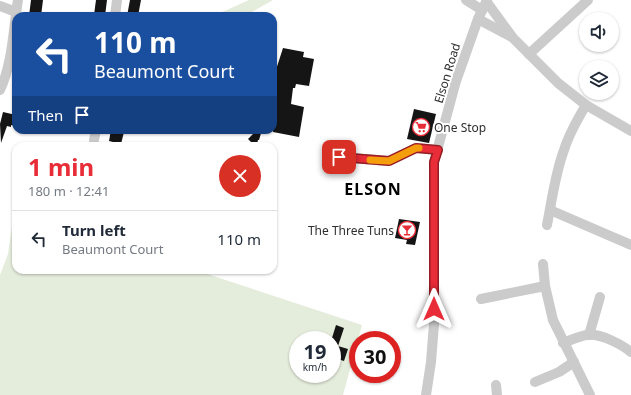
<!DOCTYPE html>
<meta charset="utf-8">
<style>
:root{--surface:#fff;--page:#f6f6f7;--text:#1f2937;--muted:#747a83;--line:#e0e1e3;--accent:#e82c38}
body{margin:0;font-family:"Noto Sans",sans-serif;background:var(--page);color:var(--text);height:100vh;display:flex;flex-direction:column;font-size:15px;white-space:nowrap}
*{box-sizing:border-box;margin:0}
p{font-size:13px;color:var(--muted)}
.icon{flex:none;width:22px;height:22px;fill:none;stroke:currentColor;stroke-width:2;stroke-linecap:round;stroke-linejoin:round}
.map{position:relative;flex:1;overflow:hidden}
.drawer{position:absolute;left:12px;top:142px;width:265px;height:132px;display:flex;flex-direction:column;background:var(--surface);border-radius:12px;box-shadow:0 1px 3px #0004}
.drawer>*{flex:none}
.banner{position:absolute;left:12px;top:12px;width:265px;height:122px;border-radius:12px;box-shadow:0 1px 3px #0004;background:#1a4fa0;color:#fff;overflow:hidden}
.fabs{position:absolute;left:579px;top:12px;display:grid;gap:8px}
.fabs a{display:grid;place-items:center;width:40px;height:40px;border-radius:50%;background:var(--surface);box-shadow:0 1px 3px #0004;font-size:20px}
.speed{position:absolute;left:289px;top:331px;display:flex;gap:8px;font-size:20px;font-weight:700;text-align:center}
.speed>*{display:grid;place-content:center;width:52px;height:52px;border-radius:50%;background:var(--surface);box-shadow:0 1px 3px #0004;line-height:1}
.speed small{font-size:10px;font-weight:400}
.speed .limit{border:6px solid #d22;background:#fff;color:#111}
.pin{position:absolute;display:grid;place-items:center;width:34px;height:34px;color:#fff;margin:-17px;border-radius:8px;box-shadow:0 2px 6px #0006}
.me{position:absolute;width:44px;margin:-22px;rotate:0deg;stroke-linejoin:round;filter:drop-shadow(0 0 3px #0008)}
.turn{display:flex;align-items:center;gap:14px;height:84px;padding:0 16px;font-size:18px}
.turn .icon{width:52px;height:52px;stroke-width:2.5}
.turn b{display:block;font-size:28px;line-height:34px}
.then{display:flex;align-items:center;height:38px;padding:0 16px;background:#0003;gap:8px;font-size:15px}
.round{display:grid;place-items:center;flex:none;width:42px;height:42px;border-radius:21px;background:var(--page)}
.overview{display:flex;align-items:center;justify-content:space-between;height:68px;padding:0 16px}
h1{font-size:24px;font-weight:700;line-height:30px;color:var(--accent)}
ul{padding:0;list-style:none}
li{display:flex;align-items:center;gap:12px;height:56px;padding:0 16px;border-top:1px solid var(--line)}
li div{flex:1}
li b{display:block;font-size:15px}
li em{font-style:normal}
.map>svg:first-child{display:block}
.green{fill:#e4ecdb;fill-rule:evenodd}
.building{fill:#151515}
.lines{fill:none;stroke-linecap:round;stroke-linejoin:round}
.street{stroke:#cbcbcb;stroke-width:10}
.route-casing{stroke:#971d24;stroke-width:10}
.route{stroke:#e82c38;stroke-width:7}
.slow{stroke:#f59e0b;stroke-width:7}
.labels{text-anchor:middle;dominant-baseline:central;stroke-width:4;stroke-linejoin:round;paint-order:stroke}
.street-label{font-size:12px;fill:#2e2e2e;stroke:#fff}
.poi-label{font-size:12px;fill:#2e2e2e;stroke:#fff;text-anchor:start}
.district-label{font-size:16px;font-weight:bold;letter-spacing:1px;fill:#000;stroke:#fff}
</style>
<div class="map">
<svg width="631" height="395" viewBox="0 0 631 395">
<rect width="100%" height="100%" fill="#fff"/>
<!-- green -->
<g class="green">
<path d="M249 0H273L245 16H216L218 14Z"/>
<path d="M15 207 16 270H195L362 325 343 395H0V275L8 254ZM298 340H332V374H298Z"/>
</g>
<!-- building -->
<g class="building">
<path d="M31 0H43L41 16H29Z"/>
<path d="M96 0H107L105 16 94 15Z"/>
<path d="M130 0H141L138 16H127Z"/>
<path d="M283 48 304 52 303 57 314 59 309 86 296 84 295 88H293L291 104 304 107 299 137 273 132V79Z"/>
<path d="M414 109 436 114 429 143 407 139Z"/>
<path d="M3 112 16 115V126L11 125V127L7 126 1 143 0 124Z"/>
<path d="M111 130 124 132 121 144 109 141Z"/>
<path d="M257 130H262L259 140H258L257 144 252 143 248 139Z"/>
<path d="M399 219 420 222 415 245 406 244 407 240 395 238Z"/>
<path d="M336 325 344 328 338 346 348 349 344 361 334 358 333 360H332V338Z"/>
</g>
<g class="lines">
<!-- street -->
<g class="street">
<path d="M466 0 482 10"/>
<path d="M486 1 513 38 558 83 586 105 631 131"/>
<path d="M0 6 16 12"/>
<path d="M115 16 117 0"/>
<path d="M478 19 510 36"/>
<path d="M529 54 588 0"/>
<path d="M0 90C13 62 13 30 18 0"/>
<path d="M94 140 96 130"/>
<path d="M339 157 389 161 416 148 438 150"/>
<path d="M550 210 631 245"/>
<path d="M547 225C552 200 555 174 564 150 569 134 577 120 586 105"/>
<path d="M543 264 545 286 553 320 590 395"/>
<path d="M481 299 545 286"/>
<path d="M589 335 600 297"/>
<path d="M563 343C571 340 579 336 587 335 600 333 621 344 631 352"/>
<path d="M535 382 559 372 574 362"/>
<path d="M496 385 497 395"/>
<path d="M426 395 431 362 434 324V162L456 81 478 19 487 0"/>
</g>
</g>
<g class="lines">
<!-- route casing -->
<g class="route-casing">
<path id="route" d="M339 157 389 161 416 148 438 150 434 162V309"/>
</g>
<!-- route -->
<use href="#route" class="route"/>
<!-- slow -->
<path class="slow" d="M370 160 389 161 416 148H419"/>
</g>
<!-- icons -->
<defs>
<g id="supermarket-ring" transform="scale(0.9)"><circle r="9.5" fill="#fff" stroke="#e82c38" stroke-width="1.5"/><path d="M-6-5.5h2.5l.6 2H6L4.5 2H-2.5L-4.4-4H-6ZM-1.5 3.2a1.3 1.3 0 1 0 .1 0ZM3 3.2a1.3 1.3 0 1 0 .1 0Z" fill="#e82c38"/></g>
<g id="bar-ring" transform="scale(0.9)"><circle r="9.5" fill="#fff" stroke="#e82c38" stroke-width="1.5"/><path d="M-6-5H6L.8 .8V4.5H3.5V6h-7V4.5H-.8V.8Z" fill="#e82c38"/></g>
</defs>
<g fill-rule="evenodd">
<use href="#supermarket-ring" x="421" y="127"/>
<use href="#bar-ring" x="407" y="230"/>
</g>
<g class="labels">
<!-- street labels -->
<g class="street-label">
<text transform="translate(447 73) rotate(-73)">Elson Road</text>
</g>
<!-- poi labels -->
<g class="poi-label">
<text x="434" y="127">One Stop</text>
<text x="394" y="230" text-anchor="end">The Three Tuns</text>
</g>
<!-- district labels -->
<g class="district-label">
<text x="373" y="189">ELSON</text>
</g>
</g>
</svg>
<div class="fabs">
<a><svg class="icon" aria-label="sound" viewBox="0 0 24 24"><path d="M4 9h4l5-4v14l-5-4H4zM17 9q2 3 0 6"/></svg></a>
<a><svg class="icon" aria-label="layers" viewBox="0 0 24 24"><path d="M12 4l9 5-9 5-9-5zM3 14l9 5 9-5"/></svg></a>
</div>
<div class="speed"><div>19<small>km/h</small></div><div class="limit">30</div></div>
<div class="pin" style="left:339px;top:157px;background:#d93025"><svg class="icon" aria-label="arrive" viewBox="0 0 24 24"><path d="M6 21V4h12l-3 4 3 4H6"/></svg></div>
<svg class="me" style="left:434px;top:309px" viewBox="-20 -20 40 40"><path d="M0-17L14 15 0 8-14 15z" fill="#e82c38" stroke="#fff" stroke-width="4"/></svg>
<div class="banner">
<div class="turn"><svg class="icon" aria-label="left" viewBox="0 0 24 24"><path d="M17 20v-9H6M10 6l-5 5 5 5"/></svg><div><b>110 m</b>Beaumont Court</div></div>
<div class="then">Then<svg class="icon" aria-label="arrive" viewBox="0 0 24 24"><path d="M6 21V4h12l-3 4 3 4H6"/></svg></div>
</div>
<section class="drawer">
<div class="overview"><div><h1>1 min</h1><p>180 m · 12:41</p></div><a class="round" style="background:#d93025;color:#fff"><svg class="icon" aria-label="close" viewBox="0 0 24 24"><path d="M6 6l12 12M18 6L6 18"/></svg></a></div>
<ul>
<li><svg class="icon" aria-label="left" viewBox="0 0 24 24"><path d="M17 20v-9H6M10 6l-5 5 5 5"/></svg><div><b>Turn left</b><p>Beaumont Court</p></div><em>110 m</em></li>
</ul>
</section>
</div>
